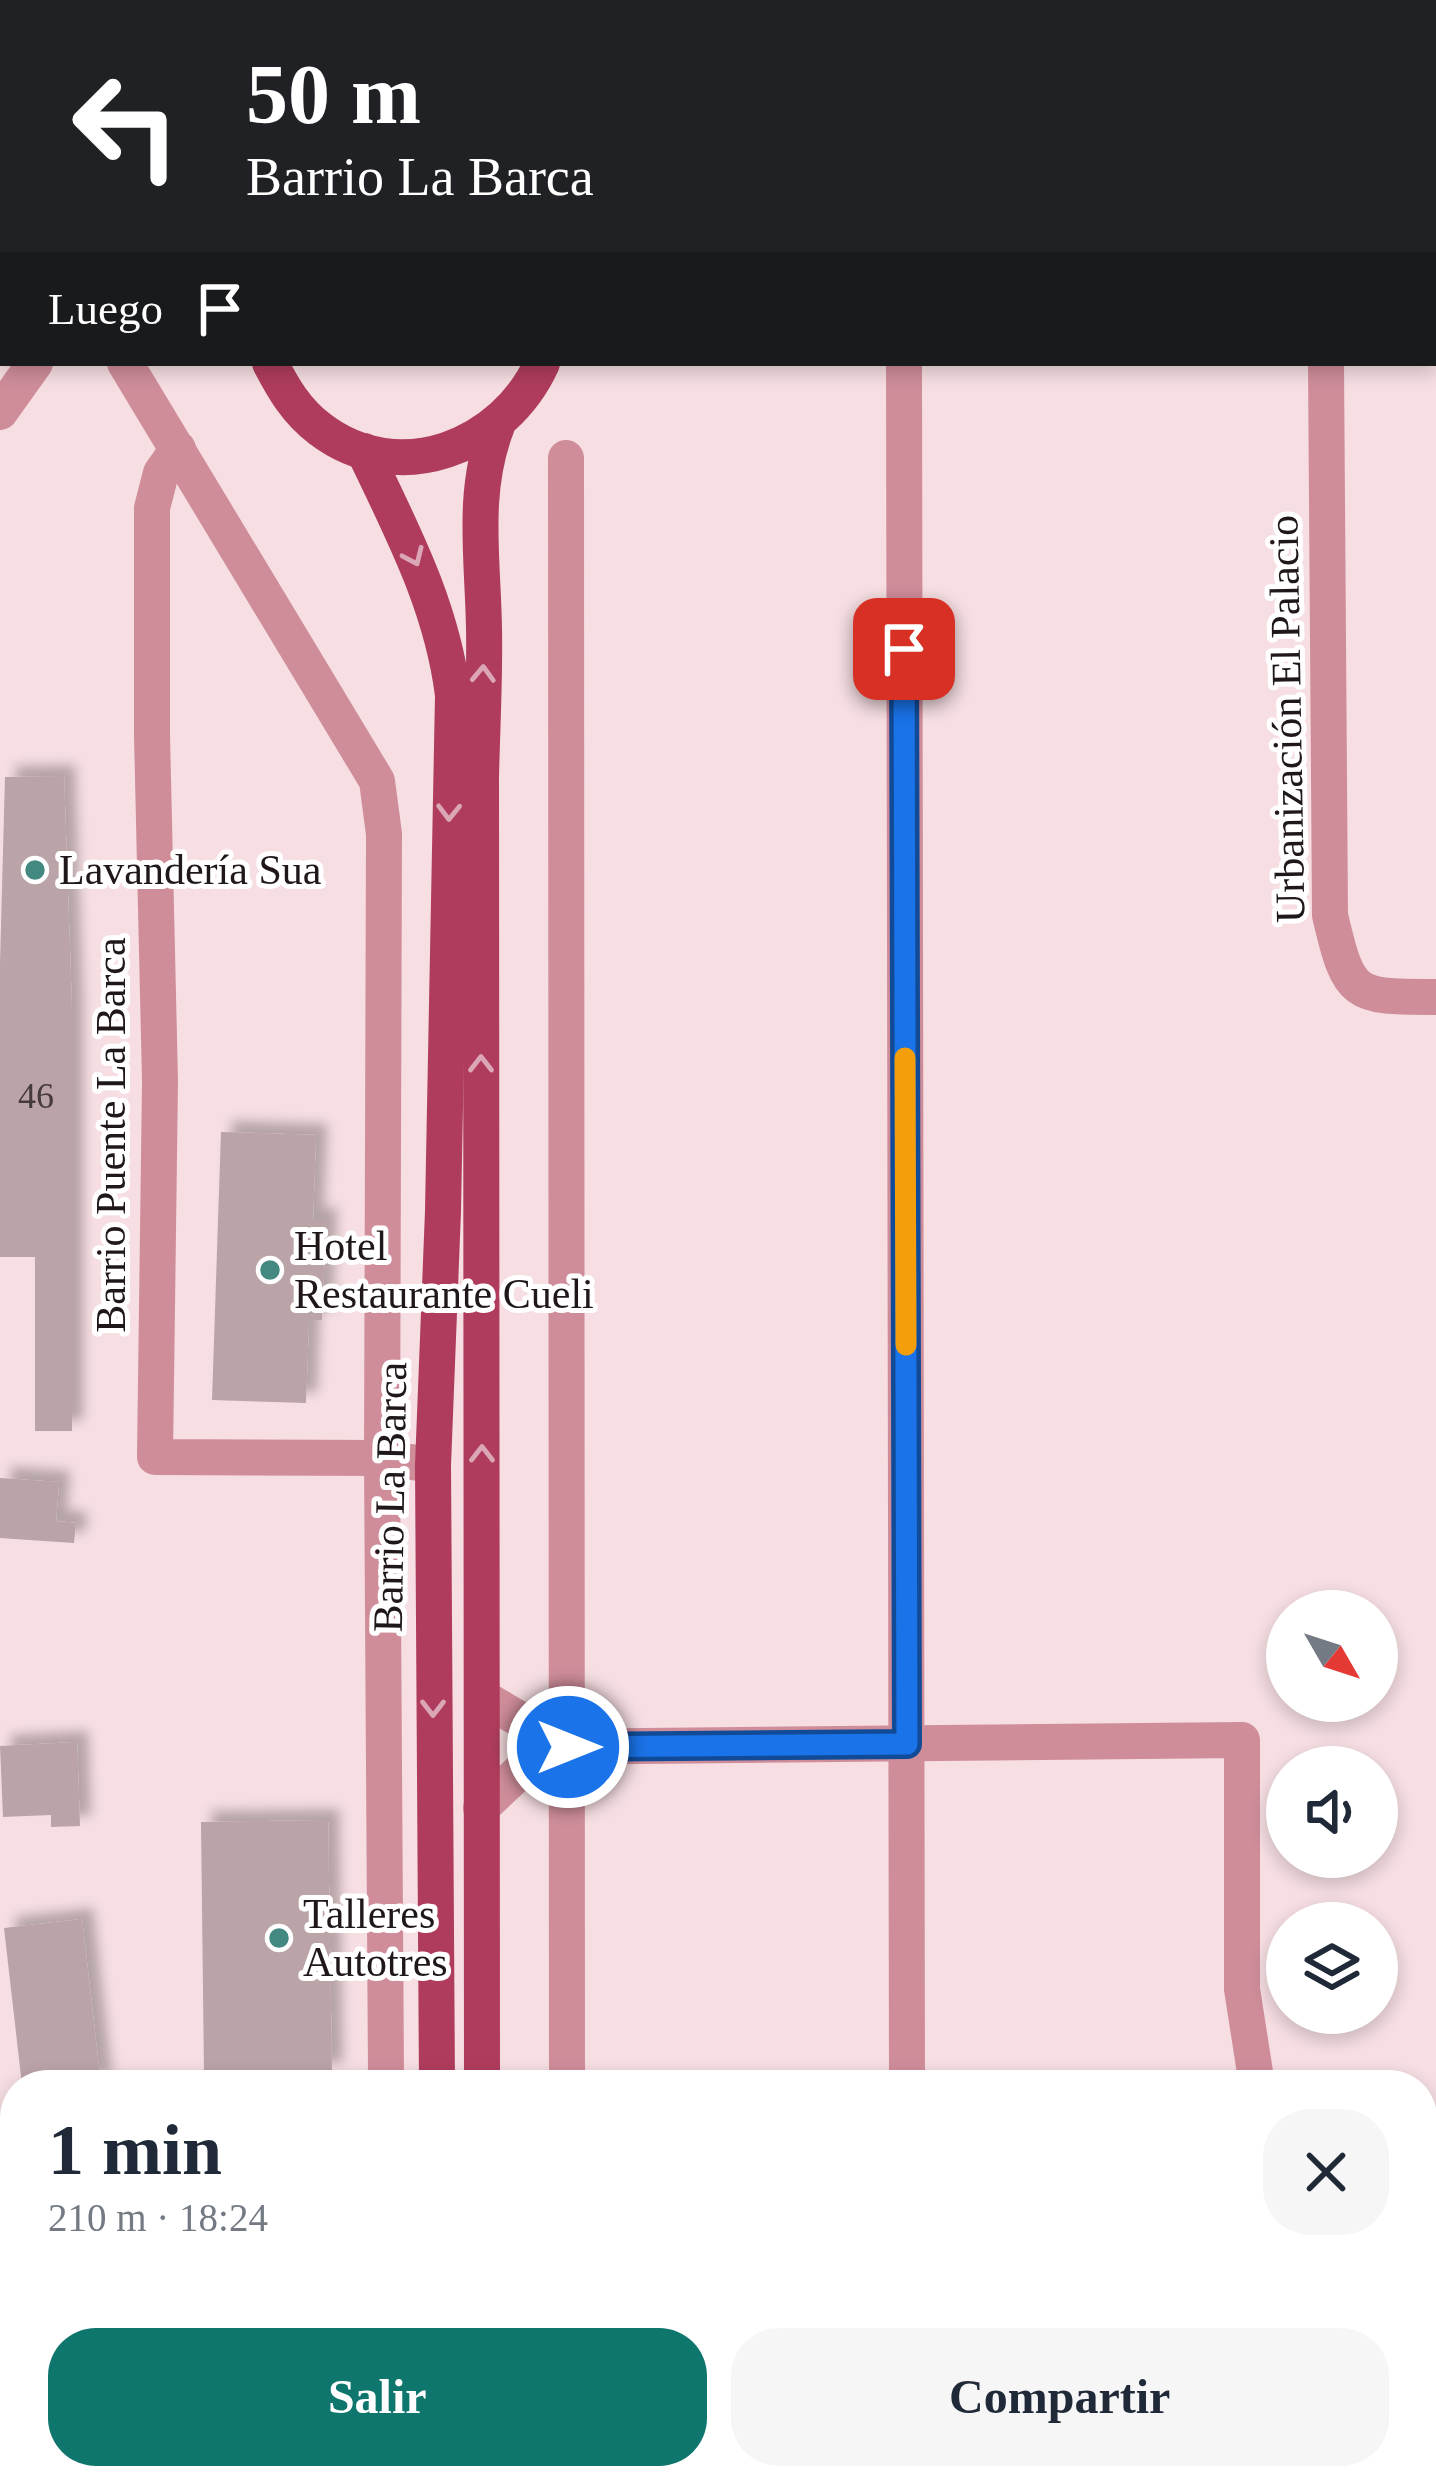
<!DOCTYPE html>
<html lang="es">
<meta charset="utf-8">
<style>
:root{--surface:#fff;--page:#f6f6f7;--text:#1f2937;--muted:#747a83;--accent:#0f766e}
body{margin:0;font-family:"Times New Roman",serif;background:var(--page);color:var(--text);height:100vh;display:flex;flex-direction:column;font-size:45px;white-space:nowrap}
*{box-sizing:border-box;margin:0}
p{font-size:39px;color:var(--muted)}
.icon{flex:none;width:66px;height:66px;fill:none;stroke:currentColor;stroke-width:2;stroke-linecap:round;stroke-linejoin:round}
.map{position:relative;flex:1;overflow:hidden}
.panel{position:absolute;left:0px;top:2070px;width:1437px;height:420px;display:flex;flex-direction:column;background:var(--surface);border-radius:48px 48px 0 0;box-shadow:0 6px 18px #0003}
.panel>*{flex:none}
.guide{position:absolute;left:0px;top:0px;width:1437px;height:366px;box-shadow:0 6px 18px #0003;background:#202124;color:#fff;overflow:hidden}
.needle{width:78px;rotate:129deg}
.buttons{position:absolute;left:1266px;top:1590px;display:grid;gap:24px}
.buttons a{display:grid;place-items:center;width:132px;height:132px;border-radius:50%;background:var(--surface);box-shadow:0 6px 18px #0003;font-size:60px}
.pin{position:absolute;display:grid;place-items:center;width:102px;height:102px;color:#fff;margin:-51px;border-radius:24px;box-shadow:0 6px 18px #0006}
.me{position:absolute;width:132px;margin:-66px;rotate:90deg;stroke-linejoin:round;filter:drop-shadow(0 0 9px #0008)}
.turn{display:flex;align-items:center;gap:42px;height:252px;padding:0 48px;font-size:54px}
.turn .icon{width:156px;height:156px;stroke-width:2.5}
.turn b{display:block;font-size:84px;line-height:102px}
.then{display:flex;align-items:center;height:114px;padding:0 48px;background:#0003;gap:24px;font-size:45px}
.round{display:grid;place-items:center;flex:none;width:126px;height:126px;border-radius:48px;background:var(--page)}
.head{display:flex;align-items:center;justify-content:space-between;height:204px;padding:0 48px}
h1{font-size:72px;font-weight:800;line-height:90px}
.action{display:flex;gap:24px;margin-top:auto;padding:24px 48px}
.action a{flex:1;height:138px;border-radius:48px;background:var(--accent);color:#fff;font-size:48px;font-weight:800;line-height:138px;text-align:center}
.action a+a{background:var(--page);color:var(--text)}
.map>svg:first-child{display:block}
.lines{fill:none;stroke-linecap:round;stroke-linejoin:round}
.stream{stroke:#f18fa4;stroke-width:14}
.building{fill:#bba4a8;filter:url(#shadow)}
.path{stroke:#857578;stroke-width:8;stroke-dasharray:6 6;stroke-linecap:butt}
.minor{stroke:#cf8d9a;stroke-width:36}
.major{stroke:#b03c5d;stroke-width:36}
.oneway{stroke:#dba7b6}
.route-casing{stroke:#114b97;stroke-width:30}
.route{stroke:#1a73e8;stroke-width:21}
.slow{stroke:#f59e0b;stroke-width:21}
.poi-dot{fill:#438982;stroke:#fff;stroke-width:4.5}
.labels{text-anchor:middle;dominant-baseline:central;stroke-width:10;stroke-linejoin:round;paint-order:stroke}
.number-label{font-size:36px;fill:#463a3c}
.street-label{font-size:42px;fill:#1f1718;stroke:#fff}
.poi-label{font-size:42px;fill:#1f1718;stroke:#fff;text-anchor:start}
</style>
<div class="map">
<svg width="1436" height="2490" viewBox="0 0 1436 2490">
<defs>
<filter id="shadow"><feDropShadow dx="11" dy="-11" stdDeviation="6" flood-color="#0004"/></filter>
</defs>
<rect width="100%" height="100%" fill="#f6dee2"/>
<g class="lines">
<!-- stream -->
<g class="stream">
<path d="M184 3 186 0"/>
<path d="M0 113 3 112"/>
</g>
</g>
<!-- building -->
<g class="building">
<path d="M64 776 72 1011V1431H35V1257H0V963L5 777Z"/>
<path d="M221 1132 316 1135 313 1219H326L322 1320H309L306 1403 212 1400Z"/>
<path d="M0 1478 59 1482 56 1521 76 1523 74 1543 0 1538Z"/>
<path d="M77 1742 80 1826 51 1827V1815L3 1817 0 1746Z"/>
<path d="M328 1820 332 2073 204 2074 201 1822Z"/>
<path d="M82 1919 101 2085H22L4 1928Z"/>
</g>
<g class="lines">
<!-- path -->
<g class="path">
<path d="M110 3 114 0"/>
<path d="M0 70 3 69"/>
</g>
<!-- minor -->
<g class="minor">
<path d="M263 3 265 0"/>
<path d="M356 3 359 0"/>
<path d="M1434 225H1436"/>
<path d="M125 363 377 781 384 834 382 1458 386 2075 379 2085"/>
<path d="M904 363 907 2085"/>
<path d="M1326 363 1330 915C1349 998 1354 997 1436 997"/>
<path d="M0 412 35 363"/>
<path d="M178 449 161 473 152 508V735L160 1081 155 1457 382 1458 433 1465"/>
<path d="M566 458 567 2085"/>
<path d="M482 1697 536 1729 546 1747"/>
<path d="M481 1808 546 1747 1242 1740V1989L1257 2085"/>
<path d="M0 2435 11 2490"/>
<path d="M907 2475V2490"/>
</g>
<!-- major -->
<g class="major">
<path d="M1 0 5 3"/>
<path d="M805 3 808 0"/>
<path d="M270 363C283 388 296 411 320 429 399 489 504 447 542 363"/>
<path d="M364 451C402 531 442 606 453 695L443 1211 433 1465 437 2085"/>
<path d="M482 2085 481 778C482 729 485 678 484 629 483 559 471 492 497 426"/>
<path d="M322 2475 341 2490"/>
<path d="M598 2475 613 2490"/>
<path d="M180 2490 200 2475"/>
<path d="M483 2490 502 2475"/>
</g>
</g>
<!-- one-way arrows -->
<defs><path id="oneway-chevron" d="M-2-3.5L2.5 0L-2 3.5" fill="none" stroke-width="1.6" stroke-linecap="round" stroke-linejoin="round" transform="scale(3)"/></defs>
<g class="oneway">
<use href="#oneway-chevron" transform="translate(414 557) rotate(66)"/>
<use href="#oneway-chevron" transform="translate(483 674) rotate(-88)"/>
<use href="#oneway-chevron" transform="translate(449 812) rotate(91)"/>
<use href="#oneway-chevron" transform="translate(481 1064) rotate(-90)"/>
<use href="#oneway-chevron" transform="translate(482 1454) rotate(-90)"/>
<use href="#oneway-chevron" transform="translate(433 1708) rotate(90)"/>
</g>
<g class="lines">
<!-- route casing -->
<g class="route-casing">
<path id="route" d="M568 1747 907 1744 904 649"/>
</g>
<!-- route -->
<use href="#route" class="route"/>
<!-- slow -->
<path class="slow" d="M905 1058 906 1345"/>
</g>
<!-- markers -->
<g class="poi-dot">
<circle cx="35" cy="870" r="12"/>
<circle cx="270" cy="1270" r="12"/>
<circle cx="279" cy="1938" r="12"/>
</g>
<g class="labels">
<!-- number labels -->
<g class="number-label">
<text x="36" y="1096">46</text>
</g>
<!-- street labels -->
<g class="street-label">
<text transform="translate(1287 719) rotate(-91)">Urbanización El Palacio</text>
<text transform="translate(111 1135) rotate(-90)">Barrio Puente La Barca</text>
<text transform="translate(390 1497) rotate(-89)">Barrio La Barca</text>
</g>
<!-- poi labels -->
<g class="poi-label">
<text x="59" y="870">Lavandería Sua</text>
<text x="294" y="1246">Hotel<tspan x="294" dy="48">Restaurante Cueli</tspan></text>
<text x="303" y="1914">Talleres<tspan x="303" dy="48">Autotres</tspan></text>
</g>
</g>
</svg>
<div class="buttons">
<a><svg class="needle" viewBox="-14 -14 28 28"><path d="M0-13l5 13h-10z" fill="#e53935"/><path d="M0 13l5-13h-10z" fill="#747a83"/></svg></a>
<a><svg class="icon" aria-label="sound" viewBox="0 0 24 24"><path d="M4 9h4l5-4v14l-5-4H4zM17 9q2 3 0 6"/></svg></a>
<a><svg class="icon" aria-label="layers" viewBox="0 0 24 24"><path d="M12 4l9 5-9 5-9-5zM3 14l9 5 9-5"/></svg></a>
</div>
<div class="pin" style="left:904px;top:649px;background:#d93025"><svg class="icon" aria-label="arrive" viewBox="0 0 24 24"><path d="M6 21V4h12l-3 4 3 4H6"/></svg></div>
<svg class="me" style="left:568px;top:1747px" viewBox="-20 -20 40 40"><circle r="17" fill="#1a73e8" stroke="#fff" stroke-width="3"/><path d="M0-11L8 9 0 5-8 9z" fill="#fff"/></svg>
<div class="guide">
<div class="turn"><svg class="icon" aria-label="left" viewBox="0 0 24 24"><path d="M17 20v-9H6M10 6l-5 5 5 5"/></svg><div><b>50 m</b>Barrio La Barca</div></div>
<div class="then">Luego<svg class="icon" aria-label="arrive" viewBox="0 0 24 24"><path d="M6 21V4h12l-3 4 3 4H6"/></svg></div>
</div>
<section class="panel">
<div class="head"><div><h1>1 min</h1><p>210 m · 18:24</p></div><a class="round"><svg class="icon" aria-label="close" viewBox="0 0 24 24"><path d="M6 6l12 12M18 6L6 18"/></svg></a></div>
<div class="action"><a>Salir</a><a>Compartir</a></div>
</section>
</div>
